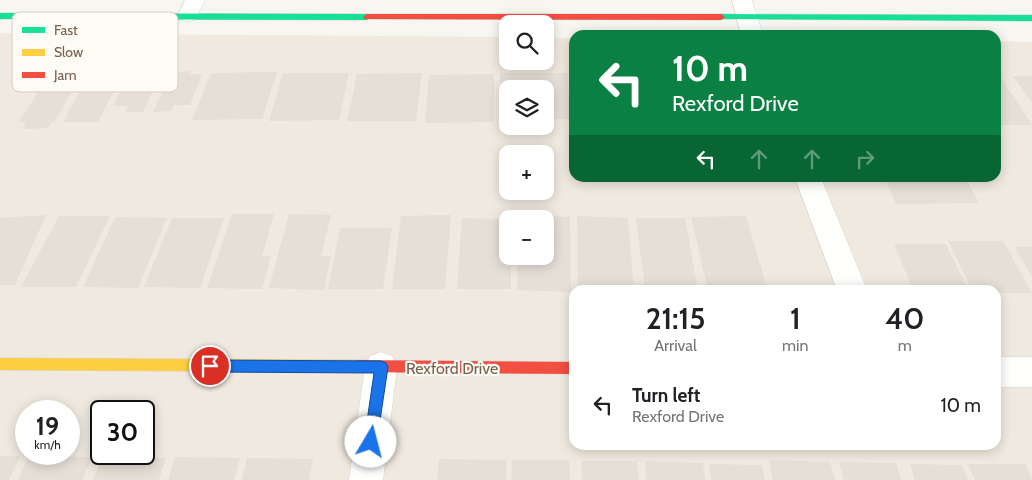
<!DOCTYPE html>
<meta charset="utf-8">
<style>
:root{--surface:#fff;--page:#f6f6f6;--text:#202124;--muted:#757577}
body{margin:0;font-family:Cabin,sans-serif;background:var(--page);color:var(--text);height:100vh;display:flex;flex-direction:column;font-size:19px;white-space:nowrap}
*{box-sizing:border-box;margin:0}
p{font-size:16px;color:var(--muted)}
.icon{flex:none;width:28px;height:28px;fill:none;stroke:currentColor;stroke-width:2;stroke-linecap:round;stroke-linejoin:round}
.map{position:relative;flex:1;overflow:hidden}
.sheet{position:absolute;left:569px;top:285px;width:432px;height:165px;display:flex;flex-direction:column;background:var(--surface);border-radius:15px;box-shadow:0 2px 12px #0003}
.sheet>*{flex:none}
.guide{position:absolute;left:569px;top:30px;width:432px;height:152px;border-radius:15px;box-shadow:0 2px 12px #0003;background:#0b8043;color:#fff;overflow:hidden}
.tools{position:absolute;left:499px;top:15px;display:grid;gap:10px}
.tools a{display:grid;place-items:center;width:55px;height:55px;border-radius:10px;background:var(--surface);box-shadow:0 2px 12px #0003;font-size:25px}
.speed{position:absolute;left:15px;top:400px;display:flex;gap:10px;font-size:25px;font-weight:700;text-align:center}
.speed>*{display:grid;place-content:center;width:65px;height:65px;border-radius:50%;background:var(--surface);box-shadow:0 2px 12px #0003;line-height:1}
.speed small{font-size:12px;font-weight:400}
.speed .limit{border:2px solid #111;border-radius:8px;background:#fff;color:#111}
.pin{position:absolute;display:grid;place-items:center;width:42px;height:42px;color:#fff;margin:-21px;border:2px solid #fff;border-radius:50%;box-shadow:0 1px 5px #0007}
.me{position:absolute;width:55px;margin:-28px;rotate:8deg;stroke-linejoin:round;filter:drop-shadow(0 0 4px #0008)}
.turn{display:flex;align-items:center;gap:18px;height:105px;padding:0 20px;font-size:22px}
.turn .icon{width:65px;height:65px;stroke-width:2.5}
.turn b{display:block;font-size:35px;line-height:42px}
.lanes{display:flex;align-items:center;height:48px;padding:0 20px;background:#0003;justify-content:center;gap:25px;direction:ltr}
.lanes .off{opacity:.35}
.eta{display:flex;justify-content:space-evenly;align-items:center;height:85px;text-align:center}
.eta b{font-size:30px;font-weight:600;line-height:35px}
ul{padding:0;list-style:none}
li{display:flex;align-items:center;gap:15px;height:70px;padding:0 20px}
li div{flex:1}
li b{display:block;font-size:19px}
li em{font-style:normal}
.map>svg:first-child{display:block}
.residential{fill:#f0e9df;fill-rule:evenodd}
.building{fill:#e5dfd7}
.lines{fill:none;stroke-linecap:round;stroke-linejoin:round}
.street-casing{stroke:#d8d3ce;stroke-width:1}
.fast-casing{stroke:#d6d2cb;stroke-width:1}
.slow-casing{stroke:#d6d2cb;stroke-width:1}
.jam-casing{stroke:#d6d2cb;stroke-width:1}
.street{fill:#fefefd;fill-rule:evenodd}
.fast{fill:#16e098;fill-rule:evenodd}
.slow{fill:#ffcf43;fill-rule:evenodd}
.jam{fill:#f24e42;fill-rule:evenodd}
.route{fill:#1a73e8;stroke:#114b97}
.labels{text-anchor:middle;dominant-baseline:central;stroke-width:4.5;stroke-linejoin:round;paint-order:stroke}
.street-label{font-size:16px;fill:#766050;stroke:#fefbf4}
.key{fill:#fefbf4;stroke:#d5ccc3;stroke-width:1}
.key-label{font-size:14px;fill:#766050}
</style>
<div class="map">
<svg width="1032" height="480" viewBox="0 0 1032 480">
<rect width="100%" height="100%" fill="#f8f6f0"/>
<!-- residential -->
<path class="residential" d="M0 33 507 37 508 61H545V38H574V178H996V41L1032 42V480H0ZM508 89H545V126H508ZM508 154H545V191H508ZM508 219H545V256H508ZM574 290H996V445H574ZM26 411H69V454H26ZM101 411H144V454H101Z"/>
<!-- building -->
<g class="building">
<path d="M67 71 65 76H81L55 121 52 122 48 128 22 129 26 122H19L51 72Z"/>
<path d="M124 71 98 122H63L88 77H105L108 72Z"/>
<path d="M162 71 143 112H125L128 106H113L129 75Z"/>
<path d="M191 71 190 74H202L190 105H174L171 111 153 112 172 72Z"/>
<path d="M277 72 262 119 192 120 211 73Z"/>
<path d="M283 73H349L339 120 269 121Z"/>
<path d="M422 73 416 121H347L357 74Z"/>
<path d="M500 73H567L571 119H545V89H508V119L500 120Z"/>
<path d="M494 74V122L425 123 429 75Z"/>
<path d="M996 76H1000L1032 125H996Z"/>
<path d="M1013 76H1032V103Z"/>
<path d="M885 178H965L979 203 896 204Z"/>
<path d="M232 214H274L262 256H271L262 289 207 288Z"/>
<path d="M289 214 331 215 321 256H331L324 290 269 288Z"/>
<path d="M46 215 15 285H0V218Z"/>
<path d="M451 215 445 289H392L401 216Z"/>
<path d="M520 215 570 217 571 292 517 290 518 256H545V219H520Z"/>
<path d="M59 216H110L76 287H21Z"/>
<path d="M577 216 628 218 634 290 578 289Z"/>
<path d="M746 216 767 288 708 290 691 217Z"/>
<path d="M115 217 167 218 138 288 83 287Z"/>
<path d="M172 218H224L200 288 144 287Z"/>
<path d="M462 218 508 219V256H511V289H457Z"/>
<path d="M636 218H685L698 290H645Z"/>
<path d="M340 228H392L383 289H328Z"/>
<path d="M948 241H1003L1032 293H996V290H972Z"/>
<path d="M894 244H946L968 290H913Z"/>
<path d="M1015 247H1032V277Z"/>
<path d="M0 456H20L9 480H0Z"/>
<path d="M29 456 92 457 82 480H18Z"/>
<path d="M102 457 166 458 159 480H93Z"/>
<path d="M175 457 240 458 234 480H168Z"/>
<path d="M247 458 313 459 309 480H242Z"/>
<path d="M439 459 507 460 506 480H437Z"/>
<path d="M512 460H569L570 480H511Z"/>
<path d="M769 460 830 462 835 480H773Z"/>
<path d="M581 461H637L639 480H582Z"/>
<path d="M645 461 703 463 705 480H646Z"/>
<path d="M839 462 896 463 901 480H844Z"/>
<path d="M709 464 762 465 765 480H711Z"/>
<path d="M910 464 962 465 968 480H915Z"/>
<path d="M968 464H1026L1032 480H975Z"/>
</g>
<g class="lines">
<!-- street casing -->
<g class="street-casing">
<g id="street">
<path d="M185 0H205L195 20 188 21 181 20 178 15Z"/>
<path d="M732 0H752L763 35H741Z"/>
<path d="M795 178H821L867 290H837Z"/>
<path d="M381 352 392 356 397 367 383 480H349L365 367 370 356Z"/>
<rect x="996" y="357" width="36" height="30"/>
</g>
</g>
<!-- fast casing -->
<g class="fast-casing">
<g id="fast">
<path d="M0 13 367 14 371 17 367 20 0 19Z"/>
<path d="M721 14 1032 15V21L718 19 717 17Z"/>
</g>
</g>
<!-- slow casing -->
<g class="slow-casing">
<path id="slow" d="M0 358 357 360 362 362 363 366 362 370 357 372 0 370Z"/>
</g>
<!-- jam casing -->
<g class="jam-casing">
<g id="jam">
<path d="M367 14H721L725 17 721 20 364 19 363 17Z"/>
<path d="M357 360 574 362V374L357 372 352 370 351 366 352 362Z"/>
</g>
</g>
<!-- street -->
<use href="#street" class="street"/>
<!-- fast -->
<use href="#fast" class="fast"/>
<!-- slow -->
<use href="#slow" class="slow"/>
<!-- jam -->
<use href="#jam" class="jam"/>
</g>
<!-- route -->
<path class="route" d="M210 360 381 361 386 363 388 367 376 447 371 449 366 447 364 442 374 373 210 372 205 370 203 366 205 361Z"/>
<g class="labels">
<!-- street labels -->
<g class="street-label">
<text x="452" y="368">Rexford Drive</text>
</g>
</g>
<!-- legend -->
<rect x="12" y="12" width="166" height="80" rx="8" class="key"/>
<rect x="22" y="27" width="23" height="6" fill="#16e098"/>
<rect x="22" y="49" width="23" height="7" fill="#ffcf43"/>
<rect x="22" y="72" width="23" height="6" fill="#f24e42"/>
<g class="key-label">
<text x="54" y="35">Fast</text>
<text x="54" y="57">Slow</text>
<text x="54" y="80">Jam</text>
</g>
</svg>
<div class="tools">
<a><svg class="icon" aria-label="search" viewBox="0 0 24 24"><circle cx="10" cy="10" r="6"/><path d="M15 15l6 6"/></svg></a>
<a><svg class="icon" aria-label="layers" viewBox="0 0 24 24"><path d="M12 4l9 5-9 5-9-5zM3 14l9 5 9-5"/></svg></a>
<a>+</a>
<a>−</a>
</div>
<div class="speed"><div>19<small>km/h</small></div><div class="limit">30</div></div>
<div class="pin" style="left:210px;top:366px;background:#d93025"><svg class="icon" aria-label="arrive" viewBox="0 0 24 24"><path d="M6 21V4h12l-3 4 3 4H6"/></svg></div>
<svg class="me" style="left:371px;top:442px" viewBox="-20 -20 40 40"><circle r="19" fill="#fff"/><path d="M0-13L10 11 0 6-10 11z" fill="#1a73e8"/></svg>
<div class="guide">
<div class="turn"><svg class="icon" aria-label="left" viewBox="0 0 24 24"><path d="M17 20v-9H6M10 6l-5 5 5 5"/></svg><div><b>10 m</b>Rexford Drive</div></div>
<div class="lanes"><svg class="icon" aria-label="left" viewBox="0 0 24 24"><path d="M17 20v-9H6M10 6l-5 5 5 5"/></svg><svg class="icon off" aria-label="ahead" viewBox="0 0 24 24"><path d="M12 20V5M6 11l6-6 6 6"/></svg><svg class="icon off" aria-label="ahead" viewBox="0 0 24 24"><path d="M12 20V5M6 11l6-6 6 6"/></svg><svg class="icon off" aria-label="right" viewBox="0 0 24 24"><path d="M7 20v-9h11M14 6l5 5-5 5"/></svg></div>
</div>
<section class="sheet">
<div class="eta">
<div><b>21:15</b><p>Arrival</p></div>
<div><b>1</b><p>min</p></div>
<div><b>40</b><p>m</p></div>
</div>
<ul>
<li><svg class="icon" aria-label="left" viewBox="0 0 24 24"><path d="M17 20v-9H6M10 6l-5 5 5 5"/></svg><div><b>Turn left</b><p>Rexford Drive</p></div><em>10 m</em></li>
</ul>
</section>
</div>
